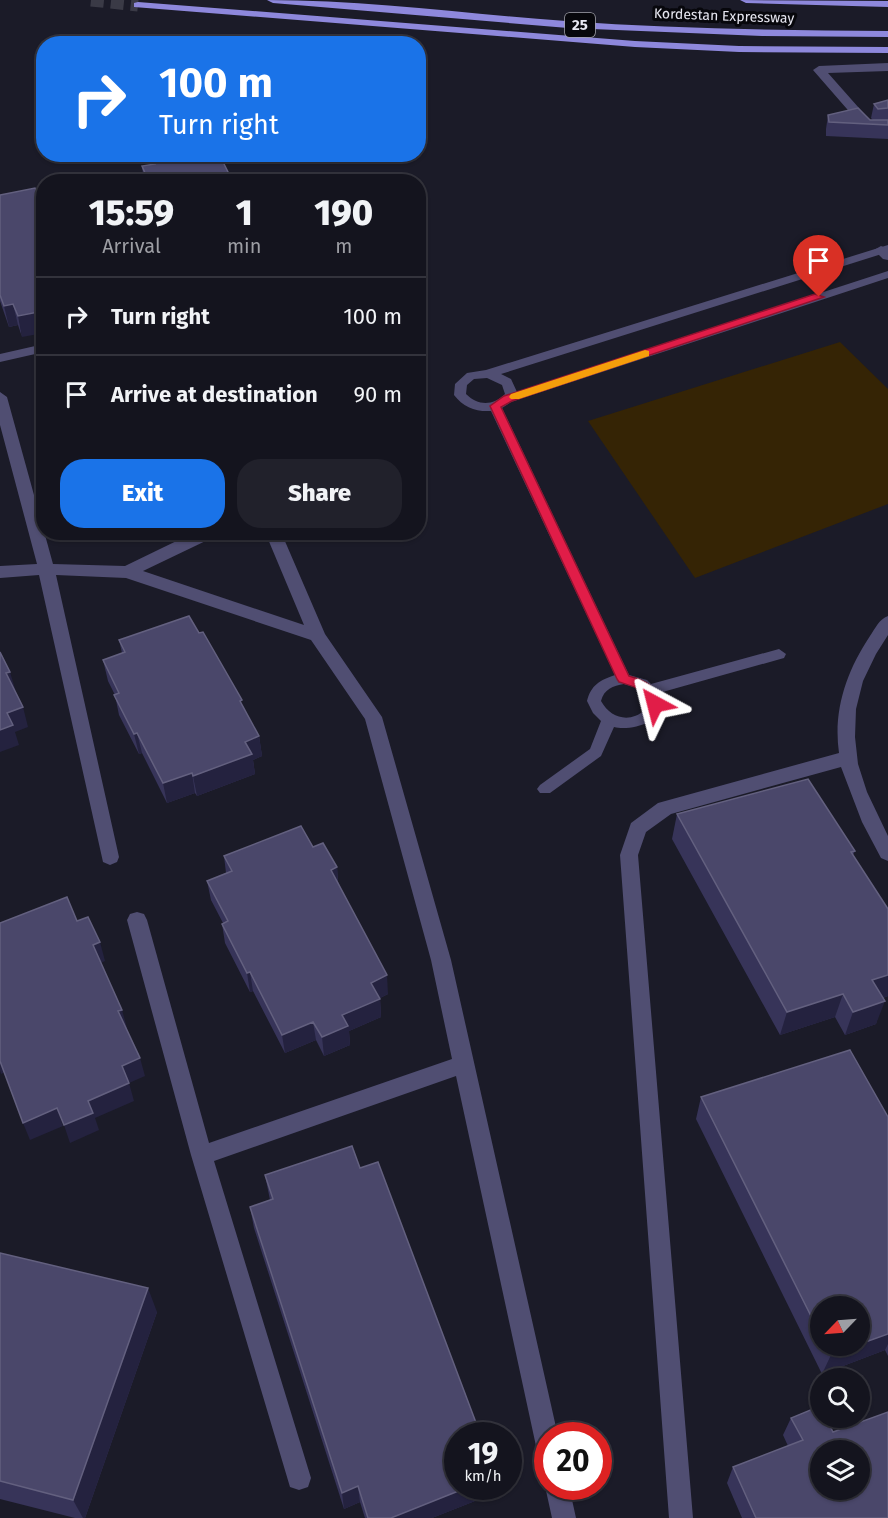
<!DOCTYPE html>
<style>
:root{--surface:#14141e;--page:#21212b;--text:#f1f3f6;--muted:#9d9ea4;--line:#33333c;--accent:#1a73e8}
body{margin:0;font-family:"Fira Sans",sans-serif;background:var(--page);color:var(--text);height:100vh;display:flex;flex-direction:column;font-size:22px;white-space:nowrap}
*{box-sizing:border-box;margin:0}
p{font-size:20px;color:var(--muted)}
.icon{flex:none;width:33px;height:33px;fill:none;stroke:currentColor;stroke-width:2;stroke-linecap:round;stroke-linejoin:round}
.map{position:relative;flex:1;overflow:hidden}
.details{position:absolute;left:36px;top:174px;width:390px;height:366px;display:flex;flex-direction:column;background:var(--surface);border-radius:24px;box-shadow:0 2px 4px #0004,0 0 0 2px var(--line)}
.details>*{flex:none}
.hud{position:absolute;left:36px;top:36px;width:390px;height:126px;border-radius:24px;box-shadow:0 2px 4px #0004,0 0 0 2px var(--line);background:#1a73e8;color:#fff;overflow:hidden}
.needle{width:39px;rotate:245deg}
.tools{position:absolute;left:810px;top:1296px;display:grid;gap:12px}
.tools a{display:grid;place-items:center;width:60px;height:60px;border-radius:50%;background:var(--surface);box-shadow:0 2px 4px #0004,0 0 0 2px var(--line);font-size:30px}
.speed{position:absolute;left:444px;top:1422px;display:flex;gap:12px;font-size:30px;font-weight:700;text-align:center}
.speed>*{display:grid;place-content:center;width:78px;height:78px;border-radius:50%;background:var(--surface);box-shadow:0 2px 4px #0004,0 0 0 2px var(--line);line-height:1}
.speed small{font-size:15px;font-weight:400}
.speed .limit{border:9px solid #d22;background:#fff;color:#111}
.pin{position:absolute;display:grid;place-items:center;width:51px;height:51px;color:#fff;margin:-62px -26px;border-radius:50% 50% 50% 0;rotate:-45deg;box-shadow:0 0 6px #0007}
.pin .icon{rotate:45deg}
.me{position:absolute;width:66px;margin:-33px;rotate:322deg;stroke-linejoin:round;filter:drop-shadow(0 0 4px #0008)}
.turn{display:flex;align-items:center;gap:21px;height:126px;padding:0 24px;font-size:27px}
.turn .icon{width:78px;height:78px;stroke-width:2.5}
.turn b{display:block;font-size:42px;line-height:51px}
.eta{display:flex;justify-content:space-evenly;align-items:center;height:102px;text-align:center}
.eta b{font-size:36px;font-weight:800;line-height:42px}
.button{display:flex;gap:12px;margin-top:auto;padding:12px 24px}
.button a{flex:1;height:69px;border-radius:24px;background:var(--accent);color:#fff;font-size:24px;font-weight:800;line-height:69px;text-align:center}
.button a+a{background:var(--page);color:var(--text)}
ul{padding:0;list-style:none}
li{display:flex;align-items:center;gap:18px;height:78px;padding:0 24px;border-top:2px solid var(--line)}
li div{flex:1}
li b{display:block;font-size:22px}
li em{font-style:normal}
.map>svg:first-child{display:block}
.green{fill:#352405}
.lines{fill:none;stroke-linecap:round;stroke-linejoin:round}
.trunk-tunnel{stroke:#3a3a46;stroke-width:13;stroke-dasharray:13 7;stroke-linecap:butt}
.service{fill:#504e72;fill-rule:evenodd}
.minor{fill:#504e72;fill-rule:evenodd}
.trunk{fill:#8e88dc;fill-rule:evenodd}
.wall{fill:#373459;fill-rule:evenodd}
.shaded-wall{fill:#24223f}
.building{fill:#4a476a;stroke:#63607f;stroke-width:1.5;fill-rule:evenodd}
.route{fill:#e11d48;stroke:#92132f;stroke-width:1.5}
.slow{fill:#f59e0b}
.labels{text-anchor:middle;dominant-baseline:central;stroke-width:6;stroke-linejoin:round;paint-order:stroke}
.far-street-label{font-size:14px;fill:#e7e7f1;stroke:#07070c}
.shield{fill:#07070c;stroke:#a4a4ac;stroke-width:1.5}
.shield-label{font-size:15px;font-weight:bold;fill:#e7e7f1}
</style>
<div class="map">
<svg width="888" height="1518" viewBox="0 0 888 1518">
<rect width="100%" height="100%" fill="#1b1b28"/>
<!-- green -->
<path class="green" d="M840 342 888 389V504L695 578 588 421Z"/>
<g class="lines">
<!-- trunk-tunnel -->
<path class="trunk-tunnel" d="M91 0 138 5"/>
<!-- service -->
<path class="service" d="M888 245V252L501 374 511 379 517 392 888 271V278L511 402 502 408 629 675 647 680 651 684 779 649 786 654 784 658 659 693C674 719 633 732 614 727L601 756 550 793H540L537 789 540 785 590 749 601 721 593 713 587 701C591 685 600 680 615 675L491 411C476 412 463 407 454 395L455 384 467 373 486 370ZM487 378 502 385 505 394C493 406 478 406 466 394L467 385 474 379ZM624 684 637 688 647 698 645 710C630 723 611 719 601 701 604 689 613 686 624 684Z"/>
<!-- minor -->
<g class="minor">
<path d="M888 63V71L828 73 874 125 888 124V132H867L813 70 819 66Z"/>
<path d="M881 246 888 249V260L883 259 874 250Z"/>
<path d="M44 344V352L0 362V354Z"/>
<path d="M0 392 7 397 53 564 125 566 195 532H218L216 536 143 571 304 625 265 532H281L325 634 382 717 451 960 558 1436H548V1458L539 1455 536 1446 456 1076 214 1161 311 1478 308 1487 299 1490 290 1487 191 1155 127 920 130 914 137 912 144 914 147 920 209 1143 452 1059 431 960 365 719 311 640 126 578 56 575 119 857 117 862 110 865 103 862 39 575 0 578V566L37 564 0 425Z"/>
<path d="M888 616V635L876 654 863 681 856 709 855 737 858 764 867 792 888 836V861L881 858 862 822 841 767 671 814 646 832 638 855 693 1518H669L620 855 631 823 658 803 839 753C833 711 846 672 870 636 875 629 879 619 888 616Z"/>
<path d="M548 1479V1486H569L576 1518H552L545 1486Z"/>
</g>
<!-- trunk -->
<g class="trunk">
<path d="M267 0C367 0 467 14 566 21 673 29 781 30 888 31V37L762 36 568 28 273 3Z"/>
<path d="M740 0 888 1V7L746 3Z"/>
<path d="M138 2 635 41 739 46 888 47V53L739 52 635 47 134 7V3Z"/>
</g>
</g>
<!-- wall -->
<g class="wall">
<path d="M888 100V139L826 136V129L828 115 873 120 871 118 874 104Z"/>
<path d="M151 156 233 182H144L142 166 152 164Z"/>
<path d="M0 195 22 337 18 325 9 327 0 301Z"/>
<path d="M199 633 259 736 262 756 253 760 255 774 197 796 195 793 167 803 142 753 139 754 119 715 115 695 108 681 103 660 122 653 119 640Z"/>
<path d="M677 814 855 851 853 855 888 996 883 998 876 1024 845 1035 835 1017 780 1035 672 839Z"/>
<path d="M313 847 337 867 338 882 388 994 380 998 381 1017 349 1031 350 1045 324 1056 316 1040 285 1053 253 991 250 992 225 943 222 924 223 923 211 900 207 881 226 873 224 856Z"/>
<path d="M701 1097 888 1117V1356L885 1350 822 1374 696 1119ZM820 1306 860 1346H820Z"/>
<path d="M265 1175 458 1436V1486H475V1501L432 1518H365L360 1502 344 1509 254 1228 250 1207 270 1200Z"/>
<path d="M0 1253 157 1312 85 1518H75L0 1499Z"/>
<path d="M791 1418 833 1432 888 1518H742L727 1483 733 1467 788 1446 783 1435Z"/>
</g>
<!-- shaded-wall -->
<g class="shaded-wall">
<path d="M13 304 18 325 9 327 4 306Z"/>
<path d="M44 311V333L22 337 18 316Z"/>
<path d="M10 672 16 692 6 673Z"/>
<path d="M23 707 28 727 15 732 19 745 0 752V730L7 713Z"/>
<path d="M137 733 142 753 139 754 134 734Z"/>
<path d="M259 736 262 756 253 760 255 774 197 796 193 776 245 742Z"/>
<path d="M192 773 195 793 167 803 163 783Z"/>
<path d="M337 867 338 887 331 870Z"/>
<path d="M100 942 105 961 98 964 93 945Z"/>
<path d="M250 972 253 991 250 992 247 973Z"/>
<path d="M387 975 388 994 372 1002 371 983Z"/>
<path d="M888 975V996L864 1004 872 980Z"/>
<path d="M843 994 835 1017 780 1035 787 1012Z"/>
<path d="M380 999 381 1017 349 1031 350 1045 324 1056 322 1037 342 1015Z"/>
<path d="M885 1001 876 1024 845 1035 853 1012Z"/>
<path d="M122 1010 127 1028 123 1030 118 1011Z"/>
<path d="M313 1022 316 1040 285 1053 282 1035Z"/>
<path d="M140 1058 145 1076 129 1083 134 1101 95 1118 99 1130 70 1143 64 1125 122 1066Z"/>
<path d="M0 1060 5 1072 1 1074 0 1070Z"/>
<path d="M57 1108 63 1126 30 1140 23 1123Z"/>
<path d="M148 1288 157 1312 85 1518H83L73 1500Z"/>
<path d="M888 1334V1344L885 1350 822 1374 831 1355 856 1346H860V1344Z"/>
<path d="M358 1486 360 1502 344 1509 342 1493Z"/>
<path d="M471 1486H475V1501L432 1518H391Z"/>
</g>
<!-- building -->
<g class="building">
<path d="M888 100V108L878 109 874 104Z"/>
<path d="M858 108 870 120H888V125L829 122 828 115Z"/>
<path d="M157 154H219L233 182H149L142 166 155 164 151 156Z"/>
<path d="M35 188 39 196H44V311L18 316 13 304 4 306 0 295V195Z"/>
<path d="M189 616 199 633 203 632 242 700 240 701 259 736 245 742 252 754 193 776 192 773 163 783 137 733 134 734 114 695 119 693 103 660 125 652 119 640Z"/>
<path d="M0 652 10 672 6 673 23 707 7 713 13 725 0 730Z"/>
<path d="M808 779 855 851 851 852 888 909V975L872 980 885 1001 853 1012 843 994 787 1012 677 814Z"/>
<path d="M301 826 313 847 323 843 337 867 331 870 387 975 371 983 380 999 342 1015 348 1026 322 1037 313 1022 282 1035 250 972 247 973 222 924 228 921 207 881 232 871 224 856Z"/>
<path d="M67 897 77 921 88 917 100 942 93 945 122 1010 118 1011 140 1058 122 1066 129 1083 88 1101 93 1113 64 1125 57 1108 23 1123 0 1061V923Z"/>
<path d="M850 1050 888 1117V1334L860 1344V1306H820V1334L701 1097Z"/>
<path d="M352 1146 360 1168 378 1162 481 1436H458V1486H471L391 1518H368L358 1486 342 1493 250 1207 273 1199 265 1175Z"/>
<path d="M0 1253 148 1288 73 1500 0 1481Z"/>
<path d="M826 1346H856L831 1355Z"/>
<path d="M820 1406V1418H826L833 1432 888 1412V1518H756L733 1467 803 1440 791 1418ZM820 1450H860V1490H820Z"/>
</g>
<!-- route -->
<path class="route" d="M815 294 824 297 512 401 501 407 629 676C648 681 654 686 661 704L655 709 650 708C640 687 642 689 619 682L617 679 490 406 504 396Z"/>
<!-- slow -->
<path class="slow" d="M645 350 649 351V356L519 399H511L509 397 511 394Z"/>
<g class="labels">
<!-- far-street labels -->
<g class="far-street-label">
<text transform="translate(724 16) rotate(2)">Kordestan Expressway</text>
</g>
<!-- shield labels -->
<rect class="shield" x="565" y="13" width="30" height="24" rx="4.5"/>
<g class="shield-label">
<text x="580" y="25">25</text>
</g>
</g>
</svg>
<div class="tools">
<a><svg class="needle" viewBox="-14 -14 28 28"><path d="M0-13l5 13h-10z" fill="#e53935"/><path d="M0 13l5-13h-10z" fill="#9d9ea4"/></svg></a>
<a><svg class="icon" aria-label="search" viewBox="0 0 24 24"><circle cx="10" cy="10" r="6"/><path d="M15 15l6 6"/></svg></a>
<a><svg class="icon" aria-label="layers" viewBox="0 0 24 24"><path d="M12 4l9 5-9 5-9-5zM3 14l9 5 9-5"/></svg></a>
</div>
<div class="speed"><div>19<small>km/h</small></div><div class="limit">20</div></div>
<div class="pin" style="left:819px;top:297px;background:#d93025"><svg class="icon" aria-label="arrive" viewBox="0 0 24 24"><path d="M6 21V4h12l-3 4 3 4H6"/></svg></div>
<svg class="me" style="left:655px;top:704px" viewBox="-20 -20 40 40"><path d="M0-17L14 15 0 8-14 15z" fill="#e11d48" stroke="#fff" stroke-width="4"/></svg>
<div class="hud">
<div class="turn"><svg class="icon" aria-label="right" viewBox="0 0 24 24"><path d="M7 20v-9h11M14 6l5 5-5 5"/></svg><div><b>100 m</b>Turn right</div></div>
</div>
<section class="details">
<div class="eta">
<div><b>15:59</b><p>Arrival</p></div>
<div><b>1</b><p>min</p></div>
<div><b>190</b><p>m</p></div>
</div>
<ul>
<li><svg class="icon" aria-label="right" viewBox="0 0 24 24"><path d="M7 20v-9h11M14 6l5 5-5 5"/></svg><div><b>Turn right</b></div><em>100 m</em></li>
<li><svg class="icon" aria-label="arrive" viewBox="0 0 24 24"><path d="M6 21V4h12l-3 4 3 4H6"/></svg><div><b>Arrive at destination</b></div><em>90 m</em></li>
</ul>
<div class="button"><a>Exit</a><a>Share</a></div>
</section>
</div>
